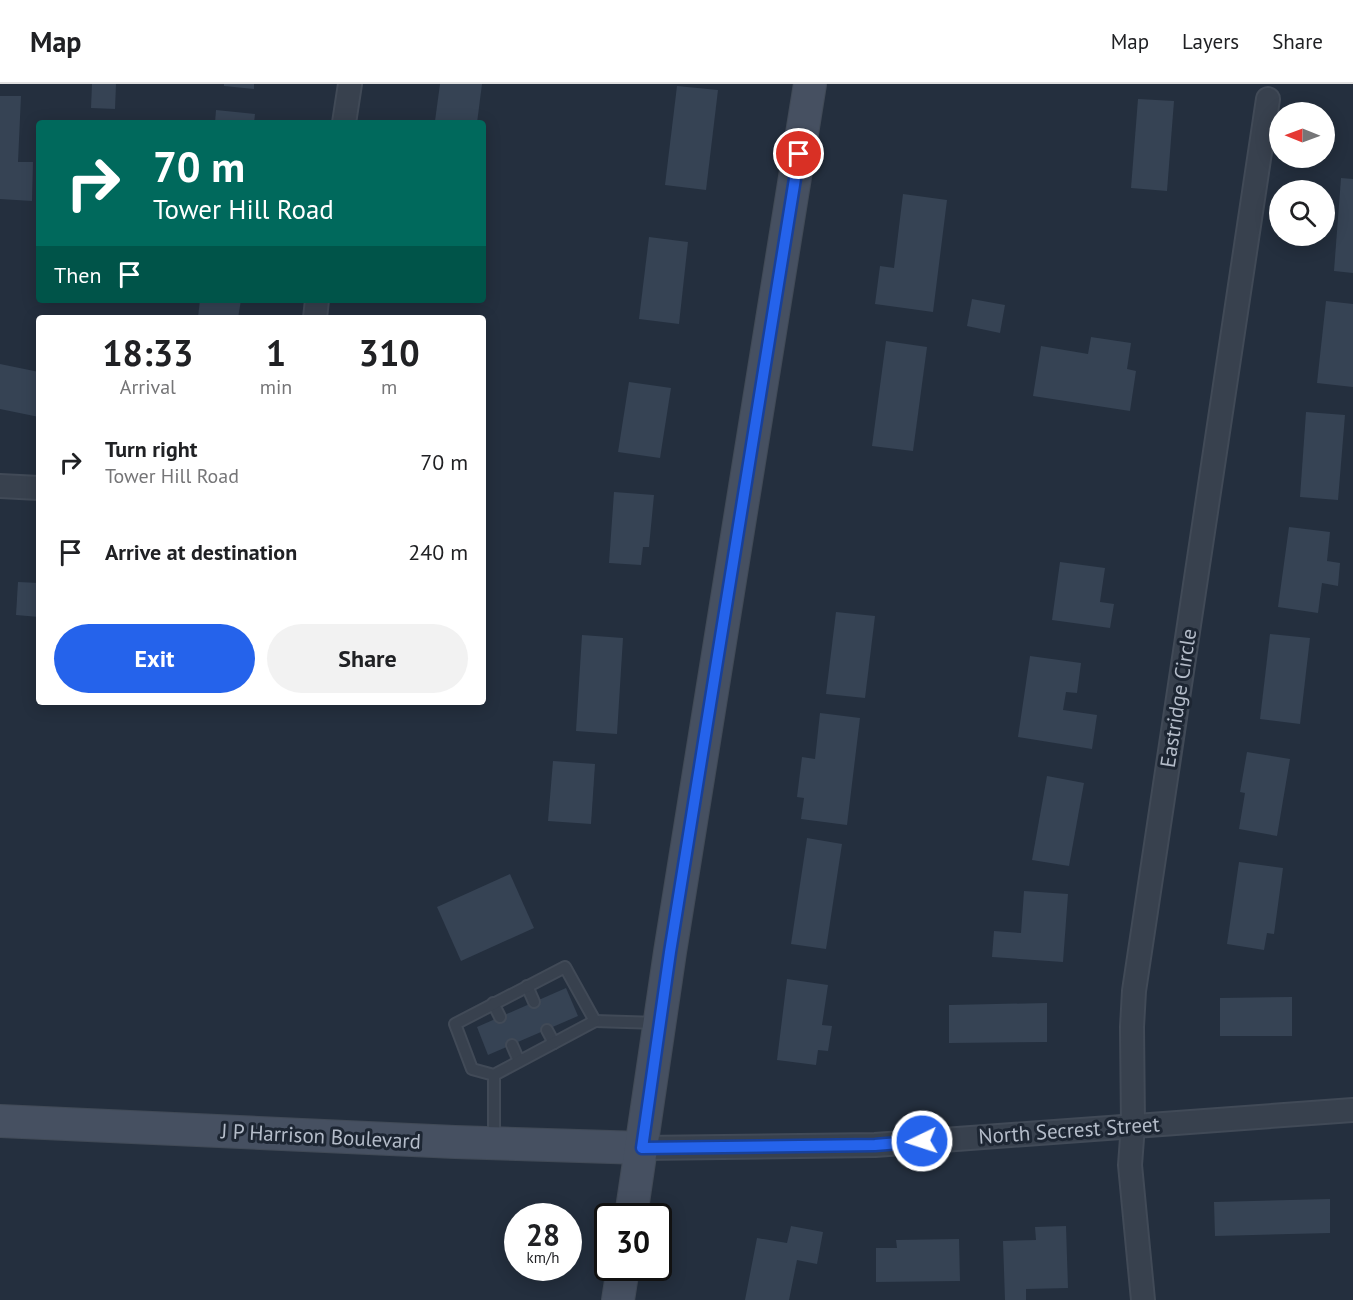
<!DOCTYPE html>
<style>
:root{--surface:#fff;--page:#f2f2f2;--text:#202124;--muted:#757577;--line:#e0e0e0;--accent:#2563eb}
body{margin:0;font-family:"PT Sans",sans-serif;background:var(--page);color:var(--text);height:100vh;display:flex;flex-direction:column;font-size:22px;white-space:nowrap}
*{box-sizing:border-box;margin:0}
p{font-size:20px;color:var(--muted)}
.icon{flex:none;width:33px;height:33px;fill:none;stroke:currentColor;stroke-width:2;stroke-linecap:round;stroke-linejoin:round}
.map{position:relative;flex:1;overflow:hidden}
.side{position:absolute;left:36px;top:231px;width:450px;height:390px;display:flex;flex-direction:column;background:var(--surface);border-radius:6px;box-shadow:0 3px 15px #0003}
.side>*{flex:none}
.top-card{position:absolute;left:36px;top:36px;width:450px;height:183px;border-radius:6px;box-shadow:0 3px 15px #0003;background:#00695c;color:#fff;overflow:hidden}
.needle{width:39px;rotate:271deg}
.controls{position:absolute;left:1269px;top:18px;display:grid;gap:12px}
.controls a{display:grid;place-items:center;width:66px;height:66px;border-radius:50%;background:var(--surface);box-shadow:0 3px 15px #0003;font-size:30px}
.speed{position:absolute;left:504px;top:1119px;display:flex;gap:12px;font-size:30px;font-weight:700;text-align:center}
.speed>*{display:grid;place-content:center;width:78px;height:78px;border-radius:50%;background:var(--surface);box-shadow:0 3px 15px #0003;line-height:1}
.speed small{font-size:15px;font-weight:400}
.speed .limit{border:3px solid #111;border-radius:9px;background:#fff;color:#111}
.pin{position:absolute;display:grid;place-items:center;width:51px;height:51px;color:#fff;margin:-26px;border:3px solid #fff;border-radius:50%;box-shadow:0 2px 6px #0007}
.me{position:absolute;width:66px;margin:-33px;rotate:266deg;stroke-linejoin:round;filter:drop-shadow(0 0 4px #0008)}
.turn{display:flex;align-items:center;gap:21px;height:126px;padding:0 18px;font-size:27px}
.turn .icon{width:78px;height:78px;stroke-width:2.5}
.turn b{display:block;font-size:42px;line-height:51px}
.then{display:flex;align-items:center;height:57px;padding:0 18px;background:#0003;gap:12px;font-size:22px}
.eta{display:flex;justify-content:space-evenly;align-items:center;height:102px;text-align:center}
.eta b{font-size:36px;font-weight:700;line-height:42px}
.cta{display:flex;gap:12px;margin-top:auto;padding:12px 18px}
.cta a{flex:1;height:69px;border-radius:36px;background:var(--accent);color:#fff;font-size:24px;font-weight:700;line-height:69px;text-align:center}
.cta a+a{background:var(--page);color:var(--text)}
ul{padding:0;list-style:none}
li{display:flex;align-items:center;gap:18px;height:90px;padding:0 18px}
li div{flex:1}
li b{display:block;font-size:22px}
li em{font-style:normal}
header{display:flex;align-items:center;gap:36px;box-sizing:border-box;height:84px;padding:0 30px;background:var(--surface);border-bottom:2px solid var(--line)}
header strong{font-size:28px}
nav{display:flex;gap:33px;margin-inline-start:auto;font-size:21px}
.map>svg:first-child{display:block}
.building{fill:#364354}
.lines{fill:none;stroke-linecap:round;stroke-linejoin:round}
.lane-casing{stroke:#414a57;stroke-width:14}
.street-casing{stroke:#414a57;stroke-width:26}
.secondary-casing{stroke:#414a57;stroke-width:34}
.lane{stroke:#38414e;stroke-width:10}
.street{stroke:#38414e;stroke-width:22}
.secondary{stroke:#465061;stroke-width:32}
.route-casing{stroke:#184099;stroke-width:15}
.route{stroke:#2563eb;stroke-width:10}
.labels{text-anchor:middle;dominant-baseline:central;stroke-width:6;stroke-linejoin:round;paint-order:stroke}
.street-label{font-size:21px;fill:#b4bcc9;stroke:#1d2633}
</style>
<header>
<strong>Map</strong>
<nav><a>Map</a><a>Layers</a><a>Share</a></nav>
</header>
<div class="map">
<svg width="1353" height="1216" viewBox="0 0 1353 1216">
<rect width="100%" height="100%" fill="#242f3e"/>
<!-- building -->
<g class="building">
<path d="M92 0H116L115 25 91 24Z"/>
<path d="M224 0H254V5L224 2Z"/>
<path d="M440 0H482L477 39 435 37Z"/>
<path d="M677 2 718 6 706 106 665 101Z"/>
<path d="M0 12H21L18 78H33L32 117 0 115Z"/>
<path d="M1138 15 1174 17 1167 107 1131 104Z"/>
<path d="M216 26 255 30 254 39H215Z"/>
<path d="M1341 94 1353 95V189L1334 187Z"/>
<path d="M903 110 947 116 933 228 875 220 880 182 894 184Z"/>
<path d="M649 153 688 158 679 240 639 235Z"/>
<path d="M972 215 1005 221 1000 249 967 242Z"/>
<path d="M200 216H241L238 234 198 233Z"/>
<path d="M1326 217 1353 220V303L1317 299Z"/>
<path d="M1091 253 1131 259 1127 285 1136 287 1130 327 1033 312 1041 262 1088 270Z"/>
<path d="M886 257 927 263 913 367 872 362Z"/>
<path d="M0 280 39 288V333L0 325Z"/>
<path d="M629 298 671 304 660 374 618 368Z"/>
<path d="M1306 328 1345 331 1338 416 1300 413Z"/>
<path d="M614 408 654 411 649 463H643L641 481 609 479Z"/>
<path d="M1289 443 1330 448 1327 477 1340 479 1338 502 1322 499 1318 529 1278 523Z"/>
<path d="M1060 478 1105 484 1100 518 1114 520 1110 544 1052 536Z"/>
<path d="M18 498 39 499V533L16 531Z"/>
<path d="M836 528 875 532 865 614 826 610Z"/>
<path d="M1270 550 1310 554 1300 640 1260 635Z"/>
<path d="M582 551 623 554 617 650 576 647Z"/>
<path d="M1030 572 1081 579 1077 609 1066 608 1063 626 1097 631 1092 665 1018 653Z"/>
<path d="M820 629 860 634 847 741 801 735 804 714 797 713 802 673 815 675Z"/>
<path d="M1247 668 1290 675 1277 752 1239 745 1245 709 1240 708Z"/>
<path d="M553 677 595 680 591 740 548 737Z"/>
<path d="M1047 692 1084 699 1069 782 1032 776Z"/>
<path d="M807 754 842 760 826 865 791 860Z"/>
<path d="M1239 778 1283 784 1274 850 1267 849 1264 866 1227 860Z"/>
<path d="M510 790 534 844 461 877 437 823Z"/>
<path d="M1024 807 1068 810 1063 878 992 873 994 847 1021 849Z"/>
<path d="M787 895 828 901 822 941 832 942 828 967 818 966 816 981 777 976Z"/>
<path d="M566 904 578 932 488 971 477 943Z"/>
<path d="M1292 913V952H1220V914Z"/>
<path d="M1047 919V958L949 959V921Z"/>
<path d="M1330 1115V1149L1215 1152 1214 1118Z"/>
<path d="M791 1142 823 1148 817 1180 797 1176 789 1216H745L757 1154 787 1159Z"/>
<path d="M1066 1142 1068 1204 1026 1205V1216H1005L1003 1157 1036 1156 1035 1143Z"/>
<path d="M959 1155 960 1197 876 1198V1164H897L896 1156Z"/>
</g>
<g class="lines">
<!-- lane casing -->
<g class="lane-casing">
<g id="lane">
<path d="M527 902 534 918"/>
<path d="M493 919 500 933"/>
<path d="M595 937 658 939"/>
<path d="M547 946 554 959"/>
<path d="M512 961 519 977"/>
<path d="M494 991 472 985 455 940 565 883 595 937 494 991V1056"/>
</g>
</g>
<!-- street casing -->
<g class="street-casing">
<g id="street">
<path d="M344 39 350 0"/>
<path d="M315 234 317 216"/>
<path d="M0 402 39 404"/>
<path d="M642 1064 875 1061 1353 1026"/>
<path d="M1143 1216 1130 1081 1133 1041 1132 943 1134 907 1268 15"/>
</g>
</g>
<!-- secondary casing -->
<g class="secondary-casing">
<g id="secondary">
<path d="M0 1037 455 1058 642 1064"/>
<path d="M631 1132 670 868 810 0"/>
<path d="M618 1216 623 1184"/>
</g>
</g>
<!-- lane -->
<use href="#lane" class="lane"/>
<!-- street -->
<use href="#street" class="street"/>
<!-- secondary -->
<use href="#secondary" class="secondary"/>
</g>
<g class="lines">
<!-- route casing -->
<g class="route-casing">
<path id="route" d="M799 70 670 868 642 1064 875 1061 922 1057"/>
</g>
<!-- route -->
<use href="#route" class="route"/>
</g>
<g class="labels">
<!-- street labels -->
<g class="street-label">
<text transform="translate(1178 614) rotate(-81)">Eastridge Circle</text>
<text transform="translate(1069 1046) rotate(-4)">North Secrest Street</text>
<text transform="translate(321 1052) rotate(3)">J P Harrison Boulevard</text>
</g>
</g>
</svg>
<div class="controls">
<a><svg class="needle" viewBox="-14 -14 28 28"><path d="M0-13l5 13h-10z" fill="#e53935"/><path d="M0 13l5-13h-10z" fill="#757577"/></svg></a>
<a><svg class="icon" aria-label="search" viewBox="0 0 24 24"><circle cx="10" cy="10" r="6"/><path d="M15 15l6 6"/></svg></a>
</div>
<div class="speed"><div>28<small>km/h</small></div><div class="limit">30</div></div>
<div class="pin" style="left:799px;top:70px;background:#d93025"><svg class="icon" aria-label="arrive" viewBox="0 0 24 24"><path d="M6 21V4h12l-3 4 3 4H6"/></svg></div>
<svg class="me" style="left:922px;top:1057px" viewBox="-20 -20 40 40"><circle r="17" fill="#2563eb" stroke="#fff" stroke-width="3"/><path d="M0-11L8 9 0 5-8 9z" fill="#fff"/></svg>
<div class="top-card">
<div class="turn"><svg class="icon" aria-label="right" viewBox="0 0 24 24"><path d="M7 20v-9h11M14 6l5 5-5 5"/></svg><div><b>70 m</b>Tower Hill Road</div></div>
<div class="then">Then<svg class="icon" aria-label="arrive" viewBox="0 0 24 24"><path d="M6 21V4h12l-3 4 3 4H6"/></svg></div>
</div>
<section class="side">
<div class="eta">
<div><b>18:33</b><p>Arrival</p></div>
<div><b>1</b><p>min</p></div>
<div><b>310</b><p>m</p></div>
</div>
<ul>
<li><svg class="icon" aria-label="right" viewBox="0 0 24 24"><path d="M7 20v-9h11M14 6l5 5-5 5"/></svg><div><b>Turn right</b><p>Tower Hill Road</p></div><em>70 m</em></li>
<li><svg class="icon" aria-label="arrive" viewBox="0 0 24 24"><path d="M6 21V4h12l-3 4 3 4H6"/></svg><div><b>Arrive at destination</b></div><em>240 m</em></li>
</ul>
<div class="cta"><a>Exit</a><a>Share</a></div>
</section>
</div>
